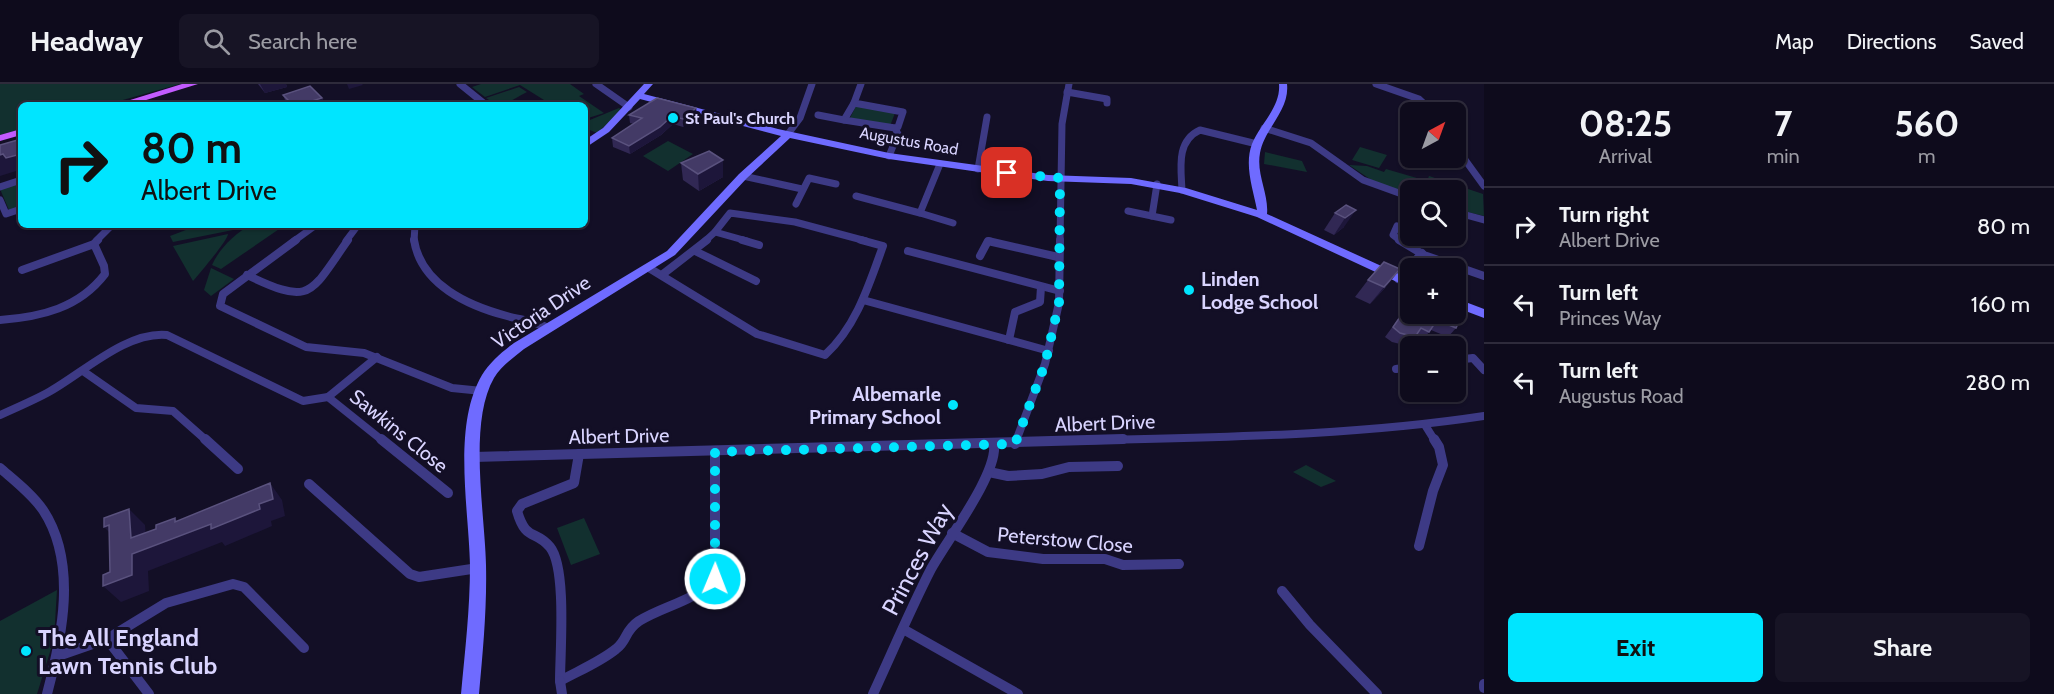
<!DOCTYPE html>
<meta charset="utf-8">
<style>
:root{--surface:#0e0b1c;--page:#171425;--text:#f1f3f6;--muted:#9b9ba3;--line:#2e2b3b;--accent:#00e5ff}
body{margin:0;font-family:Cabin,sans-serif;background:var(--page);color:var(--text);height:100vh;display:flex;flex-direction:column;font-size:22px;white-space:nowrap}
*{box-sizing:border-box;margin:0}
p{font-size:20px;color:var(--muted)}
.icon{flex:none;width:33px;height:33px;fill:none;stroke:currentColor;stroke-width:2;stroke-linecap:round;stroke-linejoin:round}
.map{position:relative;flex:1;overflow:hidden}
.panel{display:flex;flex-direction:column;background:var(--surface);width:570px}
.panel>*{flex:none}
.banner{position:absolute;left:18px;top:18px;width:570px;height:126px;border-radius:9px;box-shadow:0 2px 4px #0004,0 0 0 2px var(--line);background:#00e5ff;color:#111;overflow:hidden}
.needle{width:39px;rotate:41deg}
.tools{position:absolute;left:1400px;top:18px;display:grid;gap:12px}
.tools a{display:grid;place-items:center;width:66px;height:66px;border-radius:9px;background:var(--surface);box-shadow:0 2px 4px #0004,0 0 0 2px var(--line);font-size:30px}
.pin{position:absolute;display:grid;place-items:center;width:51px;height:51px;color:#fff;margin:-26px;border-radius:12px;box-shadow:0 3px 9px #0006}
.me{position:absolute;width:66px;margin:-33px;rotate:1deg;stroke-linejoin:round;filter:drop-shadow(0 0 4px #0008)}
.turn{display:flex;align-items:center;gap:21px;height:126px;padding:0 24px;font-size:27px}
.turn .icon{width:78px;height:78px;stroke-width:2.5}
.turn b{display:block;font-size:42px;line-height:51px}
.eta{display:flex;justify-content:space-evenly;align-items:center;height:102px;text-align:center}
.eta b{font-size:36px;font-weight:700;line-height:42px}
.cta{display:flex;gap:12px;margin-top:auto;padding:12px 24px}
.cta a{flex:1;height:69px;border-radius:9px;background:var(--accent);color:#111;font-size:24px;font-weight:700;line-height:69px;text-align:center}
.cta a+a{background:var(--page);color:var(--text)}
ul{padding:0;list-style:none}
li{display:flex;align-items:center;gap:18px;height:78px;padding:0 24px;border-top:2px solid var(--line)}
li div{flex:1}
li b{display:block;font-size:22px}
li em{font-style:normal}
header{display:flex;align-items:center;gap:36px;box-sizing:border-box;height:84px;padding:0 30px;background:var(--surface);border-bottom:2px solid var(--line)}
header strong{font-size:28px}
nav{display:flex;gap:33px;margin-inline-start:auto;font-size:21px}
.search{width:420px;height:54px;background:var(--page);display:flex;align-items:center;gap:15px;box-sizing:border-box;padding:0 21px;border-radius:9px;color:var(--muted);font-size:22px}
main{display:flex;flex:1;min-height:0}
.map>svg:first-child{display:block}
.green{fill:#12302f}
.lines{fill:none;stroke-linecap:round;stroke-linejoin:round}
.street-far2{stroke:#3d3a85;stroke-width:7}
.street-far1{stroke:#3d3a85;stroke-width:8}
.street{stroke:#3d3a85;stroke-width:10}
.secondary{fill:#6f6bff;fill-rule:evenodd}
.primary{fill:#c25bff;fill-rule:evenodd}
.wall{fill:#312854}
.shaded-wall{fill:#1d163a}
.building{fill:#433a66;stroke:#5a527e;stroke-width:1.5}
.route{stroke:#00e5ff;stroke-width:10;stroke-dasharray:0 18}
.poi-dot{fill:#00e5ff;stroke:#130f26;stroke-width:2}
.labels{text-anchor:middle;dominant-baseline:central;stroke-width:6;stroke-linejoin:round;paint-order:stroke}
.far-poi-label{font-size:16px;font-weight:bold;fill:#d9d4ff;stroke:#130f26;text-anchor:start}
.far-street-label{font-size:16px;fill:#d9d4ff;stroke:#130f26}
.poi-label{font-size:20px;font-weight:bold;fill:#d9d4ff;stroke:#130f26;text-anchor:start}
.street-label{font-size:20px;fill:#d9d4ff;stroke:#130f26}
.near-street-label{font-size:24px;fill:#d9d4ff;stroke:#130f26}
.near-poi-label{font-size:24px;font-weight:bold;fill:#d9d4ff;stroke:#130f26;text-anchor:start}
</style>
<header>
<strong>Headway</strong>
<div class="search"><svg class="icon" aria-label="search" viewBox="0 0 24 24"><circle cx="10" cy="10" r="6"/><path d="M15 15l6 6"/></svg>Search here</div>
<nav><a>Map</a><a>Directions</a><a>Saved</a></nav>
</header>
<main>
<div class="map">
<svg width="1484" height="610" viewBox="0 0 1484 610">
<rect width="100%" height="100%" fill="#130f26"/>
<!-- green -->
<g class="green">
<path d="M0 0H180L105 21H21V45L0 51Z"/>
<path d="M481 0H570L584 10 579 12 604 29 585 35V21H552L520 1 485 13 472 3Z"/>
<path d="M519 3 527 8C511 16 501 26 486 14Z"/>
<path d="M856 22 895 29 890 42 850 34Z"/>
<path d="M619 24 622 26 597 49 585 44V38Z"/>
<path d="M668 57 693 70 668 87 643 72Z"/>
<path d="M1360 63 1387 71 1379 84 1352 76Z"/>
<path d="M1265 68 1302 77 1307 88 1264 80Z"/>
<path d="M1349 81 1367 82 1384 88 1386 85 1427 97 1429 92 1483 110 1484 132 1455 125V106H1410V110L1373 97Z"/>
<path d="M21 98V123L9 126 0 105Z"/>
<path d="M199 141H243L233 146 173 158 170 152Z"/>
<path d="M251 141H285L221 185 212 181C219 165 235 149 251 141Z"/>
<path d="M228 150C228 156 199 190 193 197L173 162Z"/>
<path d="M211 184 234 195 211 212 204 206Z"/>
<path d="M1306 381 1336 397 1321 403 1293 388Z"/>
<path d="M584 434 600 470 571 481 557 444Z"/>
<path d="M57 506 54 555 37 610H0V537Z"/>
</g>
<g class="lines">
<!-- street-far2 -->
<g class="street-far2">
<path d="M460 0 486 21"/>
<path d="M596 0 629 23"/>
<path d="M861 0 854 19 903 28 898 43 895 44 898 50 889 72"/>
<path d="M1376 0 1419 15 1433 28"/>
<path d="M1067 8 1107 15V19"/>
<path d="M854 19 844 36 895 44"/>
<path d="M282 21 297 16"/>
<path d="M818 31 844 36"/>
<path d="M1264 44 1311 59 1363 96 1410 113"/>
<path d="M788 50 800 34 812 0"/>
<path d="M1455 62 1484 102"/>
<path d="M978 85 987 33"/>
<path d="M743 92 802 105"/>
<path d="M0 103 21 96"/>
<path d="M1182 106C1181 84 1176 57 1200 46L1257 60"/>
<path d="M856 112 920 129 940 80"/>
<path d="M0 116 6 130 21 125"/>
<path d="M796 120 809 94 836 100"/>
<path d="M1128 127 1171 136"/>
<path d="M1455 128 1484 136"/>
<path d="M920 129 953 139"/>
<path d="M1152 132 1157 100"/>
<path d="M1397 142 1393 151 1401 157"/>
<path d="M96 157 112 141"/>
<path d="M294 157 316 141"/>
<path d="M346 157 358 141"/>
<path d="M414 157 415 141"/>
<path d="M705 157 715 148"/>
<path d="M747 157 715 148 730 129 795 138 866 157"/>
<path d="M988 157H990"/>
<path d="M1060 157 1062 40 1069 0"/>
</g>
<!-- street-far1 -->
<g class="street-far1">
<path d="M296 156 223 210 220 222 306 263 364 269 452 304 482 307"/>
<path d="M414 156C421 201 469 222 507 232 521 236 535 237 548 244"/>
<path d="M742 156 759 161"/>
<path d="M1399 156 1424 171 1484 192"/>
<path d="M94 160 98 156"/>
<path d="M695 167 756 197"/>
<path d="M908 167 1060 207"/>
<path d="M980 172 988 157 1058 173"/>
<path d="M649 184 757 250 825 271C856 243 869 201 883 162L861 156"/>
<path d="M663 190 707 156"/>
<path d="M247 191C312 222 309 211 348 156"/>
<path d="M1398 195 1422 169"/>
<path d="M1041 203 1040 218 1015 228 1009 256 1049 267"/>
<path d="M863 216 1009 256"/>
<path d="M0 236C41 233 79 224 105 190L104 182 94 160 22 186"/>
<path d="M1455 276 1473 274 1484 286"/>
<path d="M1396 285 1410 283"/>
<path d="M83 287 136 324 173 327 207 357"/>
<path d="M328 313 383 357"/>
<path d="M0 331C16 324 32 317 47 309 82 290 126 247 167 251L303 317 328 313 377 273"/>
<path d="M1425 341 1435 357"/>
<path d="M1016 357 1045 280 1059 219 1060 156"/>
<path d="M1068 357C1207 353 1346 353 1484 332"/>
</g>
<!-- street -->
<g class="street">
<path d="M205 355 238 385"/>
<path d="M381 355 448 409"/>
<path d="M1015 360 1017 355"/>
<path d="M579 370 574 399 522 420 517 427C526 458 535 445 550 463 567 484 560 568 560 597 578 587 600 578 616 565 628 556 624 547 639 537 665 521 691 519 715 495V368"/>
<path d="M474 373 1123 355"/>
<path d="M0 384C15 397 32 410 43 426 78 479 62 553 47 610"/>
<path d="M989 388 1008 392 1042 390 1069 383 1118 382"/>
<path d="M309 400 410 490 419 493 478 484"/>
<path d="M952 449 988 468 1043 475H1105L1123 481 1179 480"/>
<path d="M1419 462 1433 407 1443 381 1439 363 1434 355"/>
<path d="M1282 507 1310 541 1377 610"/>
<path d="M903 545 1018 610"/>
<path d="M107 555 149 610"/>
<path d="M58 572 107 555 166 519 233 500 244 503 304 564"/>
<path d="M560 597 562 610"/>
<path d="M1484 600V604"/>
<path d="M873 610C892 569 910 526 931 485 947 456 998 390 994 360"/>
</g>
<!-- secondary -->
<g class="secondary">
<path d="M644 0H653L644 10 778 45 889 69 1048 91 1131 94 1186 104 1257 126C1253 105 1244 81 1252 60 1260 40 1281 23 1279 0H1287C1290 26 1264 45 1260 69 1256 90 1269 110 1267 130L1410 195V204L1257 133 1180 109 1131 100 1048 97 1007 92 889 75 790 54 747 94 675 171 524 265C513 274 501 282 494 294 468 339 485 430 486 481 487 524 483 567 479 610H461C465 567 470 525 470 482 469 425 452 342 482 291 490 278 502 268 514 259L667 167 739 90 781 52 640 15 609 48 585 64V56L603 44Z"/>
<path d="M1455 214 1484 225V234L1455 223Z"/>
</g>
<!-- primary -->
<g class="primary">
<path d="M182 0H198L130 21H114Z"/>
<path d="M21 45V51L0 57V51Z"/>
</g>
</g>
<!-- wall -->
<g class="wall">
<path d="M258 0H286L287 3 265 9Z"/>
<path d="M283 11 322 14 325 21H287Z"/>
<path d="M696 24 697 32 683 43 673 40 661 51 630 70 613 63 612 54 634 40 630 39 629 31Z"/>
<path d="M723 76V93L699 107 683 96 681 79Z"/>
<path d="M1346 121 1344 143 1334 151 1324 146 1335 129Z"/>
<path d="M1368 196 1386 203 1370 220 1355 213Z"/>
<path d="M1402 230 1408 232 1410 230H1455L1456 244 1448 253 1431 246 1421 257 1414 254 1408 262 1392 258 1385 253Z"/>
</g>
<!-- shaded-wall -->
<g class="shaded-wall">
<path d="M260 0H286L287 3 265 9Z"/>
<path d="M347 0H362L363 1 349 5Z"/>
<path d="M322 14 325 21H299Z"/>
<path d="M696 24 697 32 683 43V35Z"/>
<path d="M672 32 673 40 661 51 630 70 629 62Z"/>
<path d="M3 70H21V90L19 91 16 87 0 92V71Z"/>
<path d="M723 76V93L699 107 698 90Z"/>
<path d="M1356 126 1344 143 1334 151 1345 134Z"/>
<path d="M1400 185 1386 203 1370 220 1384 203Z"/>
<path d="M270 399 282 416 285 432 271 437 272 442 225 462 222 458 148 487 149 507 121 518 103 502 131 454 129 425 145 441 147 465 175 438V434L188 449 259 420Z"/>
<path d="M109 441 121 460 104 443Z"/>
</g>
<!-- building -->
<g class="building">
<path d="M310 2 322 14 299 21H293L283 11Z"/>
<path d="M657 14 696 24 683 35 672 32 660 43 629 62 612 54 642 34 629 31Z"/>
<path d="M21 55V65H19L21 70 6 74 3 70 0 71V61Z"/>
<path d="M709 67 723 76 698 90 681 79Z"/>
<path d="M1346 121 1356 126 1345 134 1335 129Z"/>
<path d="M1384 178 1400 185 1384 203 1368 196Z"/>
<path d="M1455 219 1466 223 1456 244 1437 236 1429 248 1421 244 1415 253 1400 249 1393 243 1402 230 1409 233 1411 230H1455Z"/>
<path d="M270 399 273 415 259 420 260 425 211 445V440L132 470V491L103 502V491L110 488 109 441 104 443V434L129 425 131 454 156 445V441L175 434V438Z"/>
</g>
<g class="lines">
<!-- route -->
<path class="route" d="M715 495V368L1015 360 1045 280 1059 219 1060 94 1007 89"/>
</g>
<!-- markers -->
<g class="poi-dot">
<circle cx="673" cy="34" r="6"/>
<circle cx="1189" cy="206" r="6"/>
<circle cx="953" cy="321" r="6"/>
<circle cx="26" cy="567" r="6"/>
</g>
<g class="labels">
<!-- far-poi labels -->
<g class="far-poi-label">
<text x="685" y="34">St Paul's Church</text>
</g>
<!-- far-street labels -->
<g class="far-street-label">
<text transform="translate(909 57) rotate(10)">Augustus Road</text>
</g>
<!-- poi labels -->
<g class="poi-label">
<text x="1201" y="195">Linden<tspan x="1201" dy="23">Lodge School</tspan></text>
<text x="941" y="310" text-anchor="end">Albemarle<tspan x="941" dy="23">Primary School</tspan></text>
</g>
<!-- street labels -->
<g class="street-label">
<text transform="translate(541 228) rotate(-34)">Victoria Drive</text>
<text transform="translate(1105 339) rotate(-2)">Albert Drive</text>
<text transform="translate(399 347) rotate(39)">Sawkins Close</text>
<text transform="translate(619 352) rotate(-1)">Albert Drive</text>
<text transform="translate(1065 456) rotate(5)">Peterstow Close</text>
</g>
<!-- near-street labels -->
<g class="near-street-label">
<text transform="translate(917 475) rotate(-62)">Princes Way</text>
</g>
<!-- near-poi labels -->
<g class="near-poi-label">
<text x="38" y="553">The All England<tspan x="38" dy="28">Lawn Tennis Club</tspan></text>
</g>
</g>
</svg>
<div class="tools">
<a><svg class="needle" viewBox="-14 -14 28 28"><path d="M0-13l5 13h-10z" fill="#e53935"/><path d="M0 13l5-13h-10z" fill="#9b9ba3"/></svg></a>
<a><svg class="icon" aria-label="search" viewBox="0 0 24 24"><circle cx="10" cy="10" r="6"/><path d="M15 15l6 6"/></svg></a>
<a>+</a>
<a>−</a>
</div>
<div class="pin" style="left:1007px;top:89px;background:#d93025"><svg class="icon" aria-label="arrive" viewBox="0 0 24 24"><path d="M6 21V4h12l-3 4 3 4H6"/></svg></div>
<svg class="me" style="left:715px;top:495px" viewBox="-20 -20 40 40"><circle r="17" fill="#00e5ff" stroke="#fff" stroke-width="3"/><path d="M0-11L8 9 0 5-8 9z" fill="#fff"/></svg>
<div class="banner">
<div class="turn"><svg class="icon" aria-label="right" viewBox="0 0 24 24"><path d="M7 20v-9h11M14 6l5 5-5 5"/></svg><div><b>80 m</b>Albert Drive</div></div>
</div>
</div>
<section class="panel">
<div class="eta">
<div><b>08:25</b><p>Arrival</p></div>
<div><b>7</b><p>min</p></div>
<div><b>560</b><p>m</p></div>
</div>
<ul>
<li><svg class="icon" aria-label="right" viewBox="0 0 24 24"><path d="M7 20v-9h11M14 6l5 5-5 5"/></svg><div><b>Turn right</b><p>Albert Drive</p></div><em>80 m</em></li>
<li><svg class="icon" aria-label="left" viewBox="0 0 24 24"><path d="M17 20v-9H6M10 6l-5 5 5 5"/></svg><div><b>Turn left</b><p>Princes Way</p></div><em>160 m</em></li>
<li><svg class="icon" aria-label="left" viewBox="0 0 24 24"><path d="M17 20v-9H6M10 6l-5 5 5 5"/></svg><div><b>Turn left</b><p>Augustus Road</p></div><em>280 m</em></li>
</ul>
<div class="cta"><a>Exit</a><a>Share</a></div>
</section>
</main>
